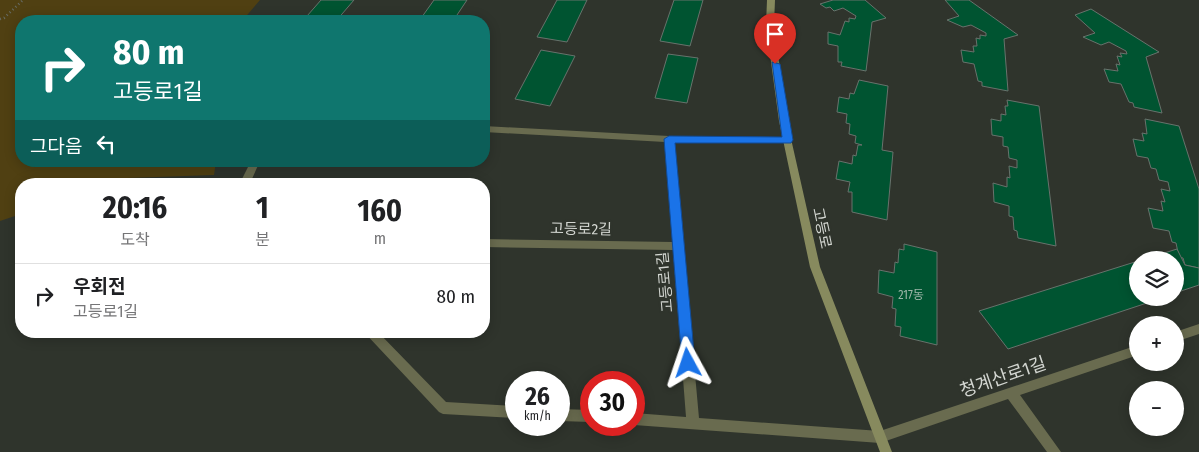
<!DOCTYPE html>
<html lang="ko">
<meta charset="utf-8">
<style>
:root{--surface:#fff;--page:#f6f6f6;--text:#202124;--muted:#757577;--line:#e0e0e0}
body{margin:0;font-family:"Fira Sans Condensed","Noto Sans KR",sans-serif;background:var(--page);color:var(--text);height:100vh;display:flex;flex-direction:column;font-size:19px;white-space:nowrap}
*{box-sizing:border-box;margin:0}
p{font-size:16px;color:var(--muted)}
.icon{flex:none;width:28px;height:28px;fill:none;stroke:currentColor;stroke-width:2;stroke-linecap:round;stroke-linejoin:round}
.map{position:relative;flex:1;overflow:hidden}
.details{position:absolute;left:15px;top:178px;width:475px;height:160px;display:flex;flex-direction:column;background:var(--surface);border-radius:20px;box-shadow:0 2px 12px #0003}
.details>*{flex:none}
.guide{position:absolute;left:15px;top:15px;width:475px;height:152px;border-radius:20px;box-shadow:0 2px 12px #0003;background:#0f766e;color:#fff;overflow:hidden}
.tools{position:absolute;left:1129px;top:251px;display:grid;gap:10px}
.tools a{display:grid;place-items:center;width:55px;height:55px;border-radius:50%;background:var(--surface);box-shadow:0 2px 12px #0003;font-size:25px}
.speed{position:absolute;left:505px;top:371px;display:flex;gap:10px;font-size:25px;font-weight:700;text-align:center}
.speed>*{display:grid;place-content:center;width:65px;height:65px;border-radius:50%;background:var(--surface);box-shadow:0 2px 12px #0003;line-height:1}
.speed small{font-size:12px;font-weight:400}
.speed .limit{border:8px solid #d22;background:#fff;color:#111}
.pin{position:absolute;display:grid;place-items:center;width:42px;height:42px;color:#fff;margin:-51px -21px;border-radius:50% 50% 50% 0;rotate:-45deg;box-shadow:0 0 5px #0007}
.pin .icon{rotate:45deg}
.me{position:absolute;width:55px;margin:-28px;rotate:355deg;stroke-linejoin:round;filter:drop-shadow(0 0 4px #0008)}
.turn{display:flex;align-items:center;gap:18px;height:105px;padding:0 15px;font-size:22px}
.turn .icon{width:65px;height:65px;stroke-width:2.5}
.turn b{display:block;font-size:35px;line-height:42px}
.then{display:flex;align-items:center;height:48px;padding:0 15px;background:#0003;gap:10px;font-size:19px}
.eta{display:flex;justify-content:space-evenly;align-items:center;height:85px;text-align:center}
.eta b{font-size:30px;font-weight:700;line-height:35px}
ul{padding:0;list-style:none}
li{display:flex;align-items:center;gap:15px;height:65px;padding:0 15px;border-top:1px solid var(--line)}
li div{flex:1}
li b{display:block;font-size:19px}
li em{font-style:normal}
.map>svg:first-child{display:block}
.green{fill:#504012}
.building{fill:#005431;stroke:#68726c}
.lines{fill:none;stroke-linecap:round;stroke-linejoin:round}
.path{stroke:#666a63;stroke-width:2.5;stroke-dasharray:1 3;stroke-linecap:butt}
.street{fill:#696b4f;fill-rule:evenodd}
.secondary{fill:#878a5e;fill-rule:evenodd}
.route{fill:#1a73e8;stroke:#114b97}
.labels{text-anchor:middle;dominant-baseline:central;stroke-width:4.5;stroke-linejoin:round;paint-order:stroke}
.number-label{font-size:12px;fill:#9eb6a9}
.street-label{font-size:15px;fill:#d3d6d1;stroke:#2f342c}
.near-street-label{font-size:18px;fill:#d3d6d1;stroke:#2f342c}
</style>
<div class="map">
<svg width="1199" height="452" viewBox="0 0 1199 452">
<rect width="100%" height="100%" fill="#2f342c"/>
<!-- green -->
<path class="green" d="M0 0H260L242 21H21V161H216L214 175 128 178 111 184H21V214L0 221Z"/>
<!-- building -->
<g class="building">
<path d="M321 0H354L336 21 307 16Z"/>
<path d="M434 0H467L453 21H419Z"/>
<path d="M557 0H587L567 42 537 37Z"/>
<path d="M674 0H703L690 46 660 41Z"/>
<path d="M833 0H865L886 18 872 22 866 71 841 66 842 62H838V46L828 44V32L840 35 845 21 849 22V18L855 19 856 16 843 8 834 11 830 7 826 8 820 4Z"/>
<path d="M945 0H969L1018 35 1004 39 1008 91 982 86V82L978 81 974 64 963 62 961 50 974 52 973 46H977L976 38 980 39V35L986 36V33L971 25 963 27 947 20 959 16Z"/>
<path d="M1091 9 1159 52 1146 57 1162 113 1134 107 1133 103 1129 102 1121 84 1109 82 1104 69 1118 71 1116 64 1120 65 1117 56 1122 57 1120 53 1127 54 1126 51 1109 42 1101 45 1083 37 1095 33 1075 15Z"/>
<path d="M541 50 575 56 550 106 515 99Z"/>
<path d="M668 54 698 58 687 103 655 98Z"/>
<path d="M859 80 888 86 882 150 893 152 887 220 852 212V192H848L850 182 836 179 839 161 852 164 853 155 856 156 858 145H862L855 143 856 136 849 134 850 124 846 123 847 114 837 112 839 97 849 99 850 93 854 94Z"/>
<path d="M1007 100 1039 106 1056 246 1018 238 1017 231 1014 230 1013 217 1009 216V206L994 202 993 183 1007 187V177L1010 178 1009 166 1017 168V160L1009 158 1008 147 1003 146V137L992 135 991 119 1001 121V114L1006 115 1005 106H1008Z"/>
<path d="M1145 119 1179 126 1199 189V268L1185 265 1183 258 1179 257 1176 243 1172 242 1169 231 1153 228 1148 208 1163 211 1161 201 1165 202 1161 189 1170 191 1168 182 1159 180 1156 169 1151 168 1148 158 1137 156 1133 139 1144 141 1142 133 1147 134Z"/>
<path d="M904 244 937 252V345L900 336 901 327 895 326 896 309 892 308 893 297 878 293 879 270 894 273 895 262 898 263 899 249 904 250Z"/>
<path d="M1177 249 1185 265 1199 268V285L1175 293V260H1142Z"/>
<path d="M1138 261V298H1162L1008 349 979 311Z"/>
</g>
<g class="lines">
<!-- path -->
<path class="path" d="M0 19 4 18 23 0"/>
<!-- street -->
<g class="street">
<path d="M484 126 669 136 791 138 792 140 791 142 788 143 674 142 699 418 880 431 1138 345V355L1020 395 1061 452H1047L1008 399 880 443 634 425V413L686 417 673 250 484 247V239L673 242 665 142 484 132Z"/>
<path d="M251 161H260L251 181 253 184H243L241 181Z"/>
<path d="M1199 324V334L1175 342V332Z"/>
<path d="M363 331H377L446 402 516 406V418L443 414 439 412Z"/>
<path d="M559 409 591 410V422L559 421Z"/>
</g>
<!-- secondary -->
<path class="secondary" d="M767 0H775L774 25 787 121 820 267 892 452H880L810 267 779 121 766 25Z"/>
</g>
<!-- route -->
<path class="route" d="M772 62 780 64 793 140 791 143H675L695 363 693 367 688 369 684 367 682 363 664 139 669 136 782 137Z"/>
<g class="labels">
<!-- number labels -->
<g class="number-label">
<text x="911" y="295">217동</text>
</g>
<!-- street labels -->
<g class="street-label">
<text transform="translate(822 228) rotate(78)">고등로</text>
<text transform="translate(581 229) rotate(1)">고등로2길</text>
<text transform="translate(665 282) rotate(-95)">고등로1길</text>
</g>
<!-- near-street labels -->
<g class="near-street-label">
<text transform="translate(1003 377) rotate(-19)">청계산로1길</text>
</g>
</g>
</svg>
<div class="tools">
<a><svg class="icon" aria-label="layers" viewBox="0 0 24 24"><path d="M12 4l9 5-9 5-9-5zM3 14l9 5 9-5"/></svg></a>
<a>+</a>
<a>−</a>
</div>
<div class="speed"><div>26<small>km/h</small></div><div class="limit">30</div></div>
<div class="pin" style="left:775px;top:64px;background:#d93025"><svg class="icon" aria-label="arrive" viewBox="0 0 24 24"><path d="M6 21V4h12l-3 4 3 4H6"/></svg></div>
<svg class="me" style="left:688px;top:363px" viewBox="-20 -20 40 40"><path d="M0-17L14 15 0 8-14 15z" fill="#1a73e8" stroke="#fff" stroke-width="4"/></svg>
<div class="guide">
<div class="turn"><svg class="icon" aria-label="right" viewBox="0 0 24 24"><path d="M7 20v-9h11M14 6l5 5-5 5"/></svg><div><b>80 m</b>고등로1길</div></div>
<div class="then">그다음<svg class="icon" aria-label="left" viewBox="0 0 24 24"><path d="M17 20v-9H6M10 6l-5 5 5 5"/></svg></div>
</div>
<section class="details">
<div class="eta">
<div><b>20:16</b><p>도착</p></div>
<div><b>1</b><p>분</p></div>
<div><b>160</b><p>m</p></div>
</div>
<ul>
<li><svg class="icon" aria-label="right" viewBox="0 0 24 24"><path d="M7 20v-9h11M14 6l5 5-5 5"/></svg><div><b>우회전</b><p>고등로1길</p></div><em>80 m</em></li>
</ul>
</section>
</div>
